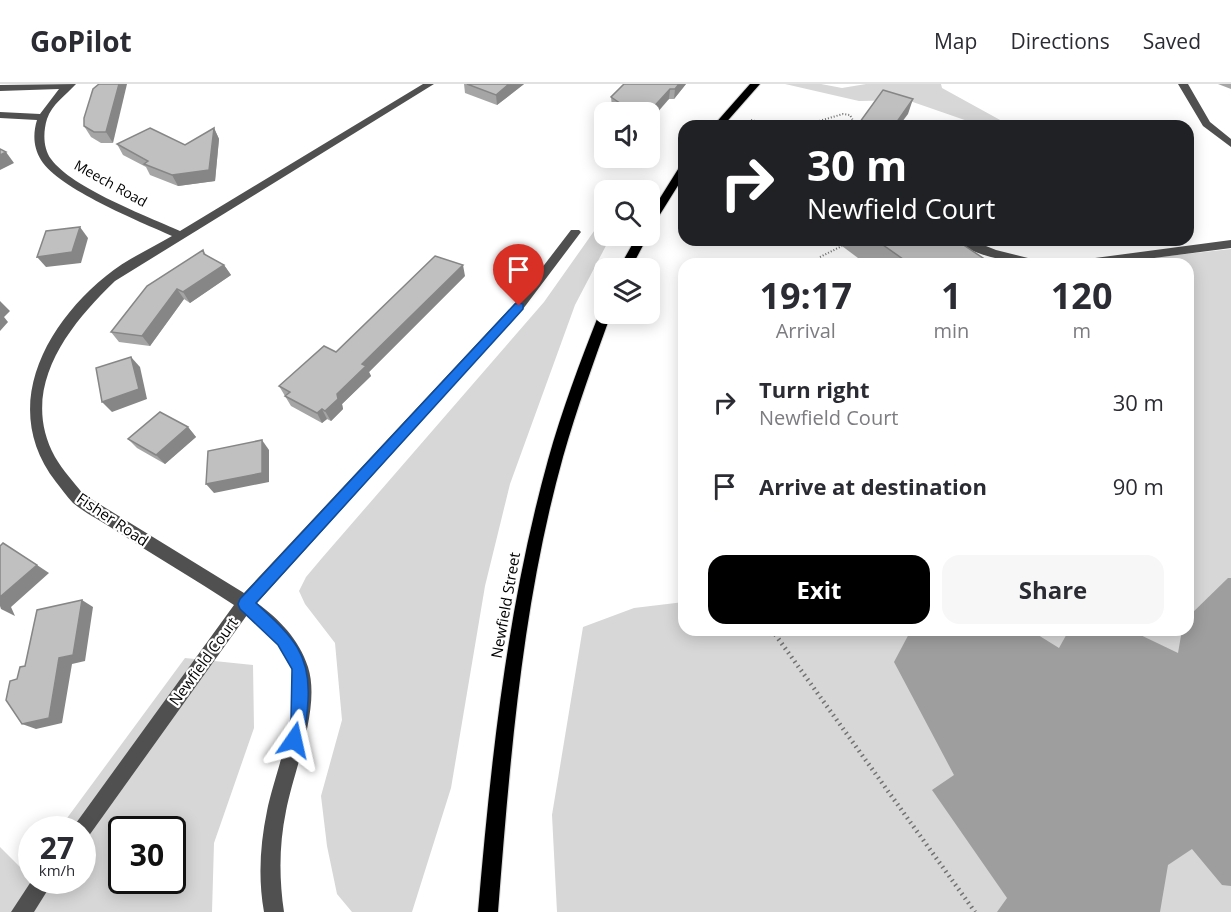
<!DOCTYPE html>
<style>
:root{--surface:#fff;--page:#f7f7f7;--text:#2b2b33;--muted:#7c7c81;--line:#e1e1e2;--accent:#000}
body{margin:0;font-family:"Open Sans",sans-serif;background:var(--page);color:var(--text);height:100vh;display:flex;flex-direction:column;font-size:22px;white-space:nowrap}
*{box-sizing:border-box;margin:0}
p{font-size:20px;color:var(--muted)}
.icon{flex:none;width:33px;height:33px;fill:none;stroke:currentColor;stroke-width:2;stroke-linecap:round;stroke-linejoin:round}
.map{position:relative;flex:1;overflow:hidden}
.drawer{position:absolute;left:678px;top:174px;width:516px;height:378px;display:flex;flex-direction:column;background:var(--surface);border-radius:18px;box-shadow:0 3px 15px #0003}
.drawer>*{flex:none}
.top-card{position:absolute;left:678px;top:36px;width:516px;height:126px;border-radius:18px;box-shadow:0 3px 15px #0003;background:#202124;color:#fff;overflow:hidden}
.controls{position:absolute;left:594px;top:18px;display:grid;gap:12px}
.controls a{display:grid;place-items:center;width:66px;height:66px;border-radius:12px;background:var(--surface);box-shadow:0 3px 15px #0003;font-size:30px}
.speed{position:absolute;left:18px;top:732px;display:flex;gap:12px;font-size:30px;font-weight:700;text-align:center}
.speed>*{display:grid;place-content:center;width:78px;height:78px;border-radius:50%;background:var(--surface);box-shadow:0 3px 15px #0003;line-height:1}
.speed small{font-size:15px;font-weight:400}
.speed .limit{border:3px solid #111;border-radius:9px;background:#fff;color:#111}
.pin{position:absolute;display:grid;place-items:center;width:51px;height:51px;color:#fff;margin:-62px -26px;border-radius:50% 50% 50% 0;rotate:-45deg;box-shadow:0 0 6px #0007}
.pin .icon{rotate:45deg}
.me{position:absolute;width:66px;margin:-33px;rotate:11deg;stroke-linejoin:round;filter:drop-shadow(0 0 4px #0008)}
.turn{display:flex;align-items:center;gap:21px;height:126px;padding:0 30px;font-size:27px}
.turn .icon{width:78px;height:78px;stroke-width:2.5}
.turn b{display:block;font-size:42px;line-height:51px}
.eta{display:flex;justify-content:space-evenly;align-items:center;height:102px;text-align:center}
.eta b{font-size:36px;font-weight:700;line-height:42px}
.primary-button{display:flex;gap:12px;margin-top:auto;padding:12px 30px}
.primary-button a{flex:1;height:69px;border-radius:18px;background:var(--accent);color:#fff;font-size:24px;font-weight:700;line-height:69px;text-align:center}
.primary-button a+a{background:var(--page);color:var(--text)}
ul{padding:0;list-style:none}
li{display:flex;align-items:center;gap:18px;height:84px;padding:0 30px}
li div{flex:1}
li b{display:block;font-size:22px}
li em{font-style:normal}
header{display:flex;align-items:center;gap:36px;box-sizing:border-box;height:84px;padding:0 30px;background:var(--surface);border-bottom:2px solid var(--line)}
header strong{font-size:28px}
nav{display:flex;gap:33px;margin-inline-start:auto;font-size:21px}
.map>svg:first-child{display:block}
.green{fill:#d7d7d7;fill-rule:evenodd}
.water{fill:#9e9e9e}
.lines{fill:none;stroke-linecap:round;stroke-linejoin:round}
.major-casing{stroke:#dbdbdb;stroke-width:2}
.path-far1{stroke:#727272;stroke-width:2;stroke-dasharray:1 2;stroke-linecap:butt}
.path{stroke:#727272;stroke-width:4.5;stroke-dasharray:1.5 4;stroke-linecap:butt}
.minor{fill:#505050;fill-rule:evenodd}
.major{fill:#000;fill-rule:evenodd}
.wall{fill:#a5a5a5}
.shaded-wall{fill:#868686}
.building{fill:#c0c0c0;stroke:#868686;stroke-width:1.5}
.route{fill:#1a73e8;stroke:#114b97;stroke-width:1.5}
.labels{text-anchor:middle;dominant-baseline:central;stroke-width:4.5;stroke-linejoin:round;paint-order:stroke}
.far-street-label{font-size:14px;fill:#000;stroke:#fff}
.street-label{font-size:15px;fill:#000;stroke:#fff}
</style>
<header>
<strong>GoPilot</strong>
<nav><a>Map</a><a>Directions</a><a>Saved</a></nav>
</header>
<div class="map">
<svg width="1231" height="828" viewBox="0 0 1231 828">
<rect width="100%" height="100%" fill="#fff"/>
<!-- green -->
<g class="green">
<path d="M785 0H821L842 4 866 0H941L942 4 1011 42H982L907 16 859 17Z"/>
<path d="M604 133V152H611L575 221 510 400 485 502 451 704 412 828H352L337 810 327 762 321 712 342 636 335 559 305 520 299 507 306 493 322 474 544 218Z"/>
<path d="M1231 165V828H557L552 731 583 543 634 524 684 518V546H1188V180H1096Z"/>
<path d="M185 574 253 581 254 644 214 759 212 828H0V763L26 789 31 782 32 796H82V746L59 745ZM122 746H172V796H122Z"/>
</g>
<!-- water -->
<path class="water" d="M1228 494H1231V802L1222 801 1192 765 1168 781 1160 828H997L1007 814 932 706 954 691 894 578 911 546H1030L1059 564 1069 546H1130L1178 569 1182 546H1188V533Z"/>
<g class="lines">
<!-- major casing -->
<g class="major-casing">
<g id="major">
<path d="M750 0H760L723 42H713Z"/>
<path d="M684 81V92L654 140 650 141V130L680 82Z"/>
<path d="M637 152H648L631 184H619Z"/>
<path d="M604 226V230H611C594 277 577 324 563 373 522 520 510 676 498 828H478C491 676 507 524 548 376 562 326 580 278 599 230Z"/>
</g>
</g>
<!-- path-far1 -->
<g class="path-far1">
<path d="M751 36 777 42"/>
<path d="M802 42 843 30 850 31 856 42"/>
<path d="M820 173 842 162"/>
</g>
<!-- path -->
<path class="path" d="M772 546 975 828"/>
<!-- minor -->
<g class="minor">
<path d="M76 0C65 12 52 20 47 35 43 48 43 64 51 75 72 104 147 132 180 147L423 0H434L115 197C68 242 18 305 55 373 63 387 74 398 83 410L244 509 515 219 571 146H579L581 148 523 225 257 519C279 535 299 555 308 583 321 624 294 685 286 727 279 761 279 794 284 828H264C258 794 260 761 267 727 275 687 303 623 291 583 284 562 264 544 247 531L88 753 82 755V746H71L234 521C195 495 154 472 115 446 101 437 85 429 73 419 67 413 61 404 56 398 0 326 43 243 106 192 125 176 150 165 172 152 139 137 59 105 41 76 33 63 33 49 37 36L0 34V28L40 30 59 5 0 7V1Z"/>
<path d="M1178 0H1188L1210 38 1231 55V63L1203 42Z"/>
<path d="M955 156H971L996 166 1040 177 1042 180C1018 180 973 173 955 156Z"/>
<path d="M1231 156V164L1108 180H1074L1080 176Z"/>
<path d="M32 796H54L34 828H11Z"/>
</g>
<!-- major -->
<use href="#major" class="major"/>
</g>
<!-- wall -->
<g class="wall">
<path d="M464 0H524L497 21 465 9Z"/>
<path d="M686 0 674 15H669L650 28H619L612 23 611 13Z"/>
<path d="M1218 0H1231V5Z"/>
<path d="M93 5 113 59H101L91 53 84 42Z"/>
<path d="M214 44 219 55 215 97 178 102 150 91 146 83 123 71 117 60 185 61Z"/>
<path d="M834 156H956L992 180H866Z"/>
<path d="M203 166 206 171 224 181 231 191 190 219 184 215 150 262 119 258 111 248Z"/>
<path d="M465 192 369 288 371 292 342 320 343 325 331 337 327 335 322 339 291 322 279 302Z"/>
<path d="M188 343 196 353 165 380 137 364 128 355Z"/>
</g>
<!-- shaded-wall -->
<g class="shaded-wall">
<path d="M119 0H127L113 59 106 48Z"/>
<path d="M509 0H524L497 21 496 11Z"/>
<path d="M679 0H686L674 15 675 5Z"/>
<path d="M670 5 669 15 650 37V28Z"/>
<path d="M913 15 908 30 899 42H894Z"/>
<path d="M214 44 219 55 215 97 178 102 172 91Z"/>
<path d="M6 68 14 79 0 86V71Z"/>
<path d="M80 143 88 154 81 179 46 183 37 173Z"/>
<path d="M224 181 231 191 190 219 183 208Z"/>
<path d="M463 181 465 192 369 288 371 292 342 320 343 325 331 337 325 327 337 310 362 280Z"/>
<path d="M177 205 184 215 150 262 142 252Z"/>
<path d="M0 217 10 227 4 233 8 238 0 247Z"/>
<path d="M131 273 140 283 147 315 112 328 102 318Z"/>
<path d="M322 325 327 335 322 339 317 329Z"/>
<path d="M188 343 196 353 165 380 156 371Z"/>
<path d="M262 356 269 366V398L214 409 206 400Z"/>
<path d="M37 481 49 489 11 523 15 532 1 525 0 522V513Z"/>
<path d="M82 516 93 523 85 577 72 580 62 639 36 645 22 640 59 574Z"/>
</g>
<!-- building -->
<g class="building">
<path d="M99 0H119L106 48H94L84 42V34L93 5Z"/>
<path d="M467 0H509L496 11Z"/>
<path d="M624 0H679L675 5H670L649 28H633L611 13Z"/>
<path d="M883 6 913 15 894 42H857Z"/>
<path d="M150 44 185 61 214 44 209 86 172 91 144 80 148 77 117 60Z"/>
<path d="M0 65 6 68 0 71Z"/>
<path d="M80 143 72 168 37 173 46 147Z"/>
<path d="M876 156H956L992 180H910Z"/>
<path d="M203 166 204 170 224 181 183 208 177 205 142 252 111 248 147 202Z"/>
<path d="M435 172 463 181 362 280 366 282 337 310 338 315 325 327 322 325 317 329 285 312 290 308 279 302 324 262 336 268Z"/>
<path d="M131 273 139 305 102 318 96 284Z"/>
<path d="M160 328 188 343 156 371 128 355Z"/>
<path d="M262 356V389L206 400 208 367Z"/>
<path d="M3 459 37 481 0 513V462Z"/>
<path d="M82 516 73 571 59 574 49 634 22 640 6 616 10 597 17 595 20 583 25 582 37 526Z"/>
</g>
<!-- route -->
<path class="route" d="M519 219 523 220V225L256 519C289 550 311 567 308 616 307 632 306 647 299 662L294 664 288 662 285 656 291 635 292 585 278 561 240 525 238 520 240 515 515 220Z"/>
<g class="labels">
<!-- far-street labels -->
<g class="far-street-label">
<text transform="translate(111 99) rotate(29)">Meech Road</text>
</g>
<!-- street labels -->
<g class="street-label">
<text transform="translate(113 435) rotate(34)">Fisher Road</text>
<text transform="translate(505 521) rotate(-80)">Newfield Street</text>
<text transform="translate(203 577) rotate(-54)">Newfield Court</text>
</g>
</g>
</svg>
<div class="controls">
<a><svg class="icon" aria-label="sound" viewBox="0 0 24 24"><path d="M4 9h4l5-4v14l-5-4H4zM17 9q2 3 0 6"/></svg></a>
<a><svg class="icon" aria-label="search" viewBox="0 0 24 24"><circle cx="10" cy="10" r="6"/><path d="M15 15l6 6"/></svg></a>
<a><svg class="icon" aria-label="layers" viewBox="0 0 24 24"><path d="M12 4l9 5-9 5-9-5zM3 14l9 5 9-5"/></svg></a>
</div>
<div class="speed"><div>27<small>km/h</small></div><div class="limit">30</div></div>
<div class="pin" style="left:519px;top:222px;background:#d93025"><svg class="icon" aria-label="arrive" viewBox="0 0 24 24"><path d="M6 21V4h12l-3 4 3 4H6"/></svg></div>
<svg class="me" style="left:294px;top:656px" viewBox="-20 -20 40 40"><path d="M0-17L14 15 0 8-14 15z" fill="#1a73e8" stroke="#fff" stroke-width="4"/></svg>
<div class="top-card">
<div class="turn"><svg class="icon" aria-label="right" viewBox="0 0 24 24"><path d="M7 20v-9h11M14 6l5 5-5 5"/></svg><div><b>30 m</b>Newfield Court</div></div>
</div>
<section class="drawer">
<div class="eta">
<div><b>19:17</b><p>Arrival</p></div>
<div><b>1</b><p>min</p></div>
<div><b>120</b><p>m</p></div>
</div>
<ul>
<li><svg class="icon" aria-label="right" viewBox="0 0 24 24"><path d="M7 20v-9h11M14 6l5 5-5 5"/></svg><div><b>Turn right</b><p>Newfield Court</p></div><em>30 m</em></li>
<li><svg class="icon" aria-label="arrive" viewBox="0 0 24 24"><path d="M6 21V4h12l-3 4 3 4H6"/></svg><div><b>Arrive at destination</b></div><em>90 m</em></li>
</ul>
<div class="primary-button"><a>Exit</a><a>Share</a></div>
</section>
</div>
